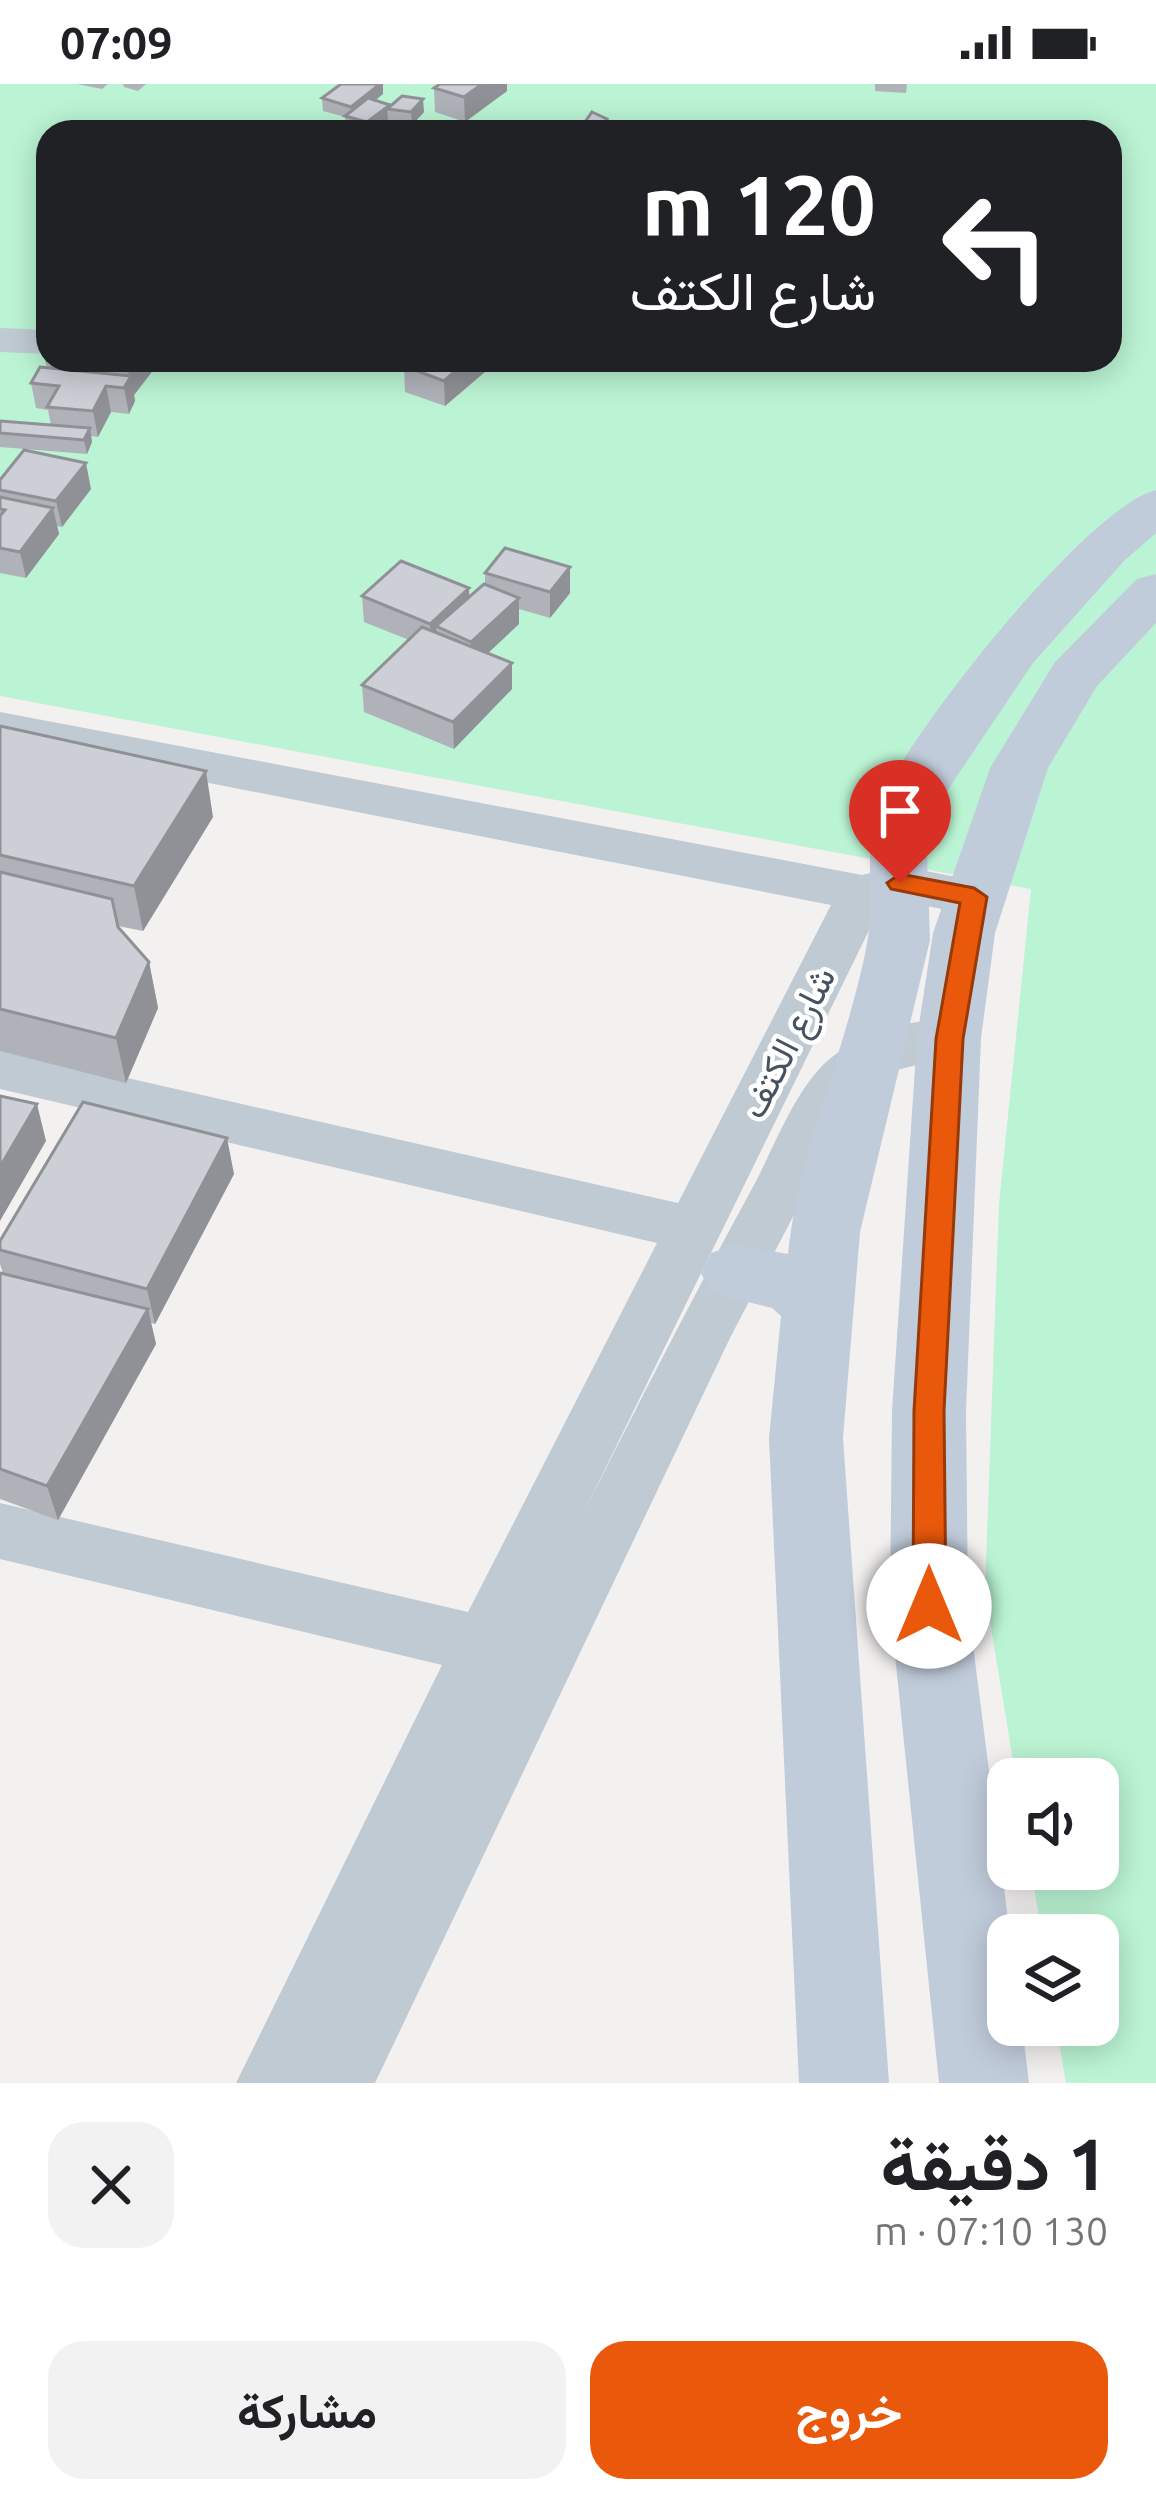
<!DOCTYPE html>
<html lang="ar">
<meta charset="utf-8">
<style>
:root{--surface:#fff;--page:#f2f2f2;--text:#202124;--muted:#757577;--accent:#ea580c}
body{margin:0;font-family:Ubuntu,Vazirmatn,sans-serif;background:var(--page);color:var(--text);direction:rtl;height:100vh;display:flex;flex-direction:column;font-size:45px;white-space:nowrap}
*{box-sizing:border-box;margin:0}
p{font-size:39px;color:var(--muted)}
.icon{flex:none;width:66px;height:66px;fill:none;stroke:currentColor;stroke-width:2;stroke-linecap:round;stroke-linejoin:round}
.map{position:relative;height:1999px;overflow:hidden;direction:ltr}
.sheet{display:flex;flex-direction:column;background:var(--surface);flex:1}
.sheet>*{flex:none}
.banner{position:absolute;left:36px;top:36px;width:1086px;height:252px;border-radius:36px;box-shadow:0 6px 30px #0003;direction:rtl;background:#202124;color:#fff;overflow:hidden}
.controls{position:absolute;left:987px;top:1674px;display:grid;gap:24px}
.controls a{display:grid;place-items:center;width:132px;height:132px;border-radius:24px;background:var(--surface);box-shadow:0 6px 30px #0003;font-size:60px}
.pin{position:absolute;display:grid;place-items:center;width:102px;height:102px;color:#fff;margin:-123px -51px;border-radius:50% 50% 50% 0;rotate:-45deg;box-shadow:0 0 12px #0007}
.pin .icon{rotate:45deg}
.me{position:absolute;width:132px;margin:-66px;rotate:0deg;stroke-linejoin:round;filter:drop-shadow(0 0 9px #0008)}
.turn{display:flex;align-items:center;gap:42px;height:252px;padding:0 48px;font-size:54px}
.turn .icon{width:156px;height:156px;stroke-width:2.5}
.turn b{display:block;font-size:84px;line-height:102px}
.round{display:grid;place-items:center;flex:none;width:126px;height:126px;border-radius:36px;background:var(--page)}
.summary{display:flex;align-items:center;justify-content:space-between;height:204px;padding:0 48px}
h1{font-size:72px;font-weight:700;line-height:90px}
.cta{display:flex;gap:24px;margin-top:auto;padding:24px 48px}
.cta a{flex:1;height:138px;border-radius:36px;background:var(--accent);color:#fff;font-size:48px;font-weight:700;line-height:138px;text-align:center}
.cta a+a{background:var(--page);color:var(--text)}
.status{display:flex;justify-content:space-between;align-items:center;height:84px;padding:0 60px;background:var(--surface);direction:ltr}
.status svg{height:33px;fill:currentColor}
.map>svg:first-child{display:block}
.green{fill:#bbf4d4;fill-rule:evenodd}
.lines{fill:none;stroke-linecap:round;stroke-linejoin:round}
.minor{fill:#c0cad3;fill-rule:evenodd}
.secondary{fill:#c1ccdb;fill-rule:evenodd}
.wall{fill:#afb2b8}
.shaded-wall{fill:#8f9196}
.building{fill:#cccfd6;stroke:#8f9196;stroke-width:3}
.route{fill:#ea580c;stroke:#983908;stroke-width:3}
.labels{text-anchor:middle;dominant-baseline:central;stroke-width:9;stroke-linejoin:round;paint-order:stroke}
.street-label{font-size:36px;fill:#465260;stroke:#fff}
</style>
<div class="status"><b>07:09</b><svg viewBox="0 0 49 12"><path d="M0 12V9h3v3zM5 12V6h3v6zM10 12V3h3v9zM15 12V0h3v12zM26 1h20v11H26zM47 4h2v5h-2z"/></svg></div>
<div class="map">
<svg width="1156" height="1999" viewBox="0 0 1156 1999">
<rect width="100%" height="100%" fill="#f3f0f0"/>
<!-- green -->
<path class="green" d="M0 0H1156V1999H1066L1056 1941H1098V1851H1042L1031 1785H1098V1695H1016L985 1507 999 1120 1031 805 0 612ZM48 48H1110V276H48Z"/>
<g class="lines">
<!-- minor -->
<g class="minor">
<path d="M0 244 48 246V270L0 268Z"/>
<path d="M0 628 862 791 900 782 992 800 999 813 992 826C955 836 919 812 881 822L582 1432C638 1320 695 1209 755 1099 775 1061 793 1011 824 980 856 949 925 927 968 940L976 954 968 968 889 988 851 1021 730 1254 375 1999H236L442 1581 0 1475V1419L468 1528 657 1159 0 1005V965L678 1119 831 821 0 658Z"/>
</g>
<!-- secondary -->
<g class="secondary">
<path d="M1156 406V449L1124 477 1033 579 941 716 927 769 930 856 860 1148 843 1354 889 1999H799L769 1354 781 1232 772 1224 711 1209 701 1189 711 1169 736 1161 788 1170C799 1065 847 964 867 860 876 812 861 765 881 716 911 647 1086 424 1156 406Z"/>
<path d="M1156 490V539L1097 602 1048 684 995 849 981 954 966 1327 968 1522 1010 1851 1008 1941H1022L1029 1999H939L890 1522 892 1327 917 954 933 849 990 684 1055 578 1137 495Z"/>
</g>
</g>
<!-- wall -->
<g class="wall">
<path d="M77 0H108L102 5Z"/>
<path d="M123 0H146L138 7 124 3Z"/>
<path d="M440 0H507V7L465 38 435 28 434 4Z"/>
<path d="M875 0H907L906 9 875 7Z"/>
<path d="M383 10 375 16 424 28 412 41 388 38V36L372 48H358L346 45 345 33 323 27 322 14Z"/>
<path d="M48 268V276H161L134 311 135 317 129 330 111 328 98 353 91 352 92 358 87 370 0 363V337L51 341 48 326 36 324 31 299 47 284 44 273Z"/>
<path d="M411 276H493V281L445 322 405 308 404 282Z"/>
<path d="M0 396 91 405 62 443 57 442 59 450 26 494 0 489Z"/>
<path d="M485 489 570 509 550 534 519 525V540L488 569 512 605 454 665 364 628 362 601 409 556 364 538 362 512 469 504V513L485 500Z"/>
<path d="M0 642 213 733 143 847 118 842 149 878 158 924 126 999 0 967Z"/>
<path d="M234 1090 155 1240 151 1239 156 1260 58 1436 0 1415V1189L3 1190 0 1180V1157Z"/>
</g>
<!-- shaded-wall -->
<g class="shaded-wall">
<path d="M380 0H383V10L352 35 351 23Z"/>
<path d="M482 0H507V7L465 38 464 13Z"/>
<path d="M423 15 424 28 412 41 411 28Z"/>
<path d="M390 21 387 25 388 35 372 48H368L367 38Z"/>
<path d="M137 276H161L134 311 135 317 129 330 124 304 130 294 128 287Z"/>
<path d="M468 276H493V281L445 322 444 297Z"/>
<path d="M106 302 111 328 98 353 93 327Z"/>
<path d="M90 344 92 358 87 370 84 356Z"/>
<path d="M86 379 91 405 62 443 56 417Z"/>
<path d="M53 424 59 450 26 494 20 468Z"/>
<path d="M570 483V509L550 534V508Z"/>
<path d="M469 504 470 530 436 542 437 561 432 566 430 540Z"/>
<path d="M519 514V540L472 584 471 558Z"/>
<path d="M512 579V605L454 665 453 638Z"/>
<path d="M206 687 213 733 143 847 134 802Z"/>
<path d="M149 878 158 924 126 999 116 954Z"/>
<path d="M37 1020 46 1057 0 1137V1083Z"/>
<path d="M227 1054 234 1090 155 1240 147 1205Z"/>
<path d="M148 1225 156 1260 58 1436 47 1402Z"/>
</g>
<!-- building -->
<g class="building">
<path d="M341 0H380L351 23 322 14Z"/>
<path d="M440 0H482L464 13 434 4Z"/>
<path d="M402 12 423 15 411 28 387 25Z"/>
<path d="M368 14 390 21 367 38 345 32Z"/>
<path d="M592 28 607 35 596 48H578Z"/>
<path d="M608 43 621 45 619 48H604Z"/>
<path d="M64 276H137L128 287Z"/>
<path d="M411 276H468L444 297 404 282Z"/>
<path d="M40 283 131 292 124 304 106 302 93 327 47 323 59 302 31 299Z"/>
<path d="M0 337 90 344 84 356 0 349Z"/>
<path d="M24 366 86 379 56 417 0 406V396Z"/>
<path d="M0 413 53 424 20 468 0 464V432L5 426 0 425Z"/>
<path d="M505 464 570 483 550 508 485 489Z"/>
<path d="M401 477 469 504 430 540 362 512Z"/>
<path d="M484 500 519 514 471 558 436 542Z"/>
<path d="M422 543 512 579 453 638 362 601Z"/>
<path d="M0 642 206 687 134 802 0 771Z"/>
<path d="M0 788 112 815 118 843 149 878 116 954 0 925Z"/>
<path d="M0 1012 37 1020 0 1083Z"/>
<path d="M83 1018 227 1054 147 1205 0 1166V1157Z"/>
<path d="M0 1189 148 1225 47 1402 0 1385Z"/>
</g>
<!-- route -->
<path class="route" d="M900 790 974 804 987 813 963 955 944 1327 946 1522 941 1532 929 1537 918 1532 913 1522 914 1327 936 955 960 819 891 805 887 799Z"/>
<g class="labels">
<!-- street labels -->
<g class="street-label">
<text transform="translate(787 958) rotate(-63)">شارع الكتف</text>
</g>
</g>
</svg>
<div class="controls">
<a><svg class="icon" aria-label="sound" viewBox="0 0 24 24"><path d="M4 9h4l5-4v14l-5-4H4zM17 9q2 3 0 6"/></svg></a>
<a><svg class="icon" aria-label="layers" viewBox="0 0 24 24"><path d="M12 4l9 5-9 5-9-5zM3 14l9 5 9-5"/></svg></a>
</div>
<div class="pin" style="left:900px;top:799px;background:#d93025"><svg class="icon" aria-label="arrive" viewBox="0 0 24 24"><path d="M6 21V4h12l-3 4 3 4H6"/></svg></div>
<svg class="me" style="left:929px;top:1522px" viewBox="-20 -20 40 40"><circle r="19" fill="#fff"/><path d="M0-13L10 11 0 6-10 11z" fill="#ea580c"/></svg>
<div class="banner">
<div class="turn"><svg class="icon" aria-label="left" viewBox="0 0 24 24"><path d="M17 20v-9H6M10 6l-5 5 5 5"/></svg><div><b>120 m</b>شارع الكتف</div></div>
</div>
</div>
<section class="sheet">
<div class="summary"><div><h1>1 دقيقة</h1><p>130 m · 07:10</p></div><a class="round"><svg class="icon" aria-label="close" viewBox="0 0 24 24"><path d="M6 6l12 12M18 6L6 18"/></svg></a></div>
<div class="cta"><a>خروج</a><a>مشاركة</a></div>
</section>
